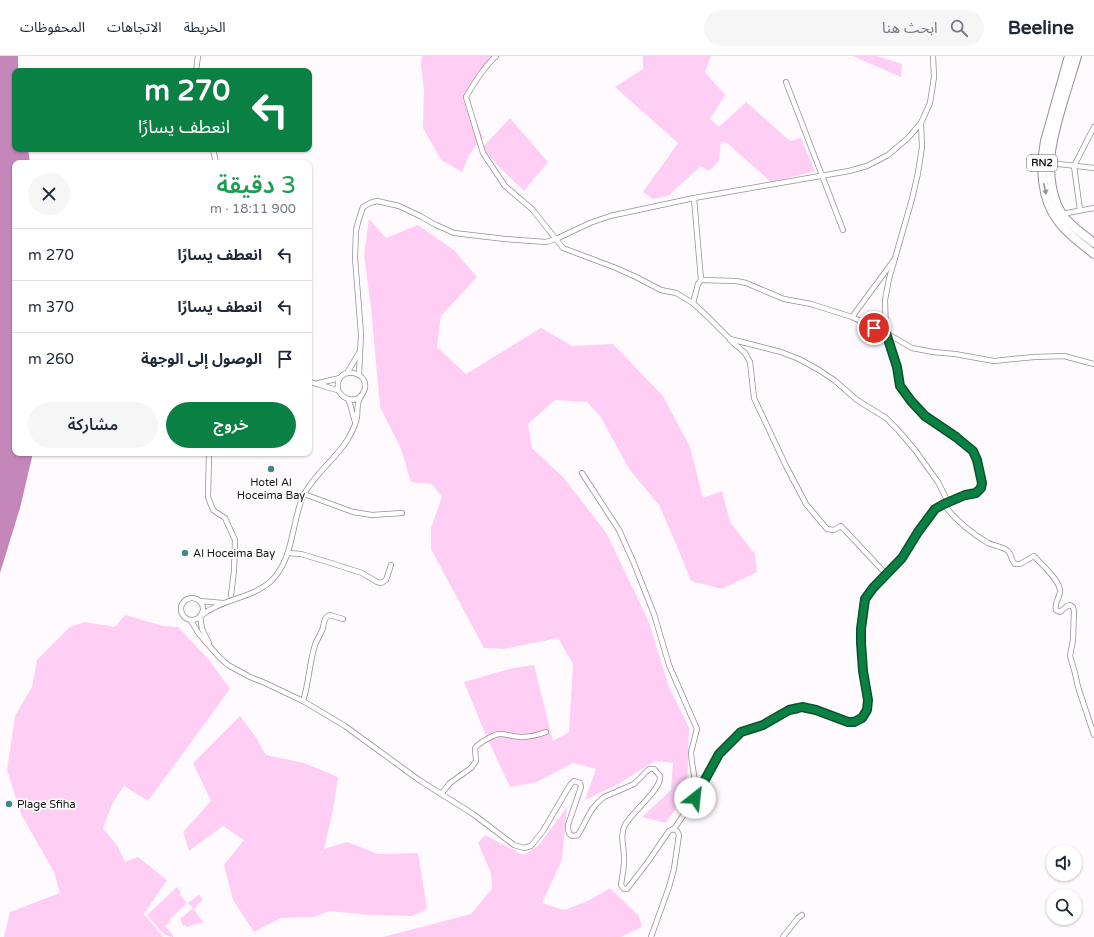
<!DOCTYPE html>
<html lang="ar">
<meta charset="utf-8">
<style>
:root{--surface:#fff;--page:#f6f6f7;--text:#1f2937;--muted:#747a83;--line:#e0e1e3;--accent:#0b8043}
body{margin:0;font-family:"Varela Round","Noto Sans Arabic",sans-serif;background:var(--page);color:var(--text);direction:rtl;height:100vh;display:flex;flex-direction:column;font-size:15px;white-space:nowrap}
*{box-sizing:border-box;margin:0}
p{font-size:13px;color:var(--muted)}
.icon{flex:none;width:22px;height:22px;fill:none;stroke:currentColor;stroke-width:2;stroke-linecap:round;stroke-linejoin:round}
.map{position:relative;flex:1;overflow:hidden;direction:ltr}
.details{position:absolute;left:12px;top:104px;width:300px;height:296px;display:flex;flex-direction:column;background:var(--surface);border-radius:8px;box-shadow:0 1px 3px #0004;direction:rtl}
.details>*{flex:none}
.guide{position:absolute;left:12px;top:12px;width:300px;height:84px;border-radius:8px;box-shadow:0 1px 3px #0004;direction:rtl;background:#0b8043;color:#fff;overflow:hidden}
.buttons{position:absolute;left:1046px;top:789px;display:grid;gap:8px}
.buttons a{display:grid;place-items:center;width:36px;height:36px;border-radius:50%;background:var(--surface);box-shadow:0 1px 3px #0004;font-size:20px}
.pin{position:absolute;display:grid;place-items:center;width:34px;height:34px;color:#fff;margin:-17px;border:2px solid #fff;border-radius:50%;box-shadow:0 1px 4px #0007}
.me{position:absolute;width:44px;margin:-22px;rotate:29deg;stroke-linejoin:round;filter:drop-shadow(0 0 3px #0008)}
.turn{display:flex;align-items:center;gap:14px;height:84px;padding:0 16px;font-size:18px}
.turn .icon{width:52px;height:52px;stroke-width:2.5}
.turn b{display:block;font-size:28px;line-height:34px}
.round{display:grid;place-items:center;flex:none;width:42px;height:42px;border-radius:21px;background:var(--page)}
.headline{display:flex;align-items:center;justify-content:space-between;height:68px;padding:0 16px}
h1{font-size:24px;font-weight:600;line-height:30px;color:#1e9e55}
.primary-button{display:flex;gap:8px;margin-top:auto;padding:8px 16px}
.primary-button a{flex:1;height:46px;border-radius:24px;background:var(--accent);color:#fff;font-size:16px;font-weight:600;line-height:46px;text-align:center}
.primary-button a+a{background:var(--page);color:var(--text)}
ul{padding:0;list-style:none}
li{display:flex;align-items:center;gap:12px;height:52px;padding:0 16px;border-top:1px solid var(--line)}
li div{flex:1}
li b{display:block;font-size:15px}
li em{font-style:normal}
header{display:flex;align-items:center;gap:24px;box-sizing:border-box;height:56px;padding:0 20px;background:var(--surface);border-bottom:1px solid var(--line)}
header strong{font-size:19px}
nav{display:flex;gap:22px;margin-inline-start:auto;font-size:14px}
.search{width:280px;height:36px;background:var(--page);display:flex;align-items:center;gap:10px;box-sizing:border-box;padding:0 14px;border-radius:22px;color:var(--muted);font-size:15px}
.map>svg:first-child{display:block}
.green{fill:#fecef5}
.water{fill:#c586ba}
.lines{fill:none;stroke-linecap:round;stroke-linejoin:round}
.street-casing{stroke:#978f95;stroke-width:6}
.highway-casing{stroke:#978f95;stroke-width:10}
.street{stroke:#fff;stroke-width:4.5}
.highway{stroke:#fff;stroke-width:8}
.oneway{fill:#979697}
.route-casing{stroke:#07532c;stroke-width:10}
.route{stroke:#0b8043;stroke-width:7}
.poi-dot{fill:#418986;stroke:#fff;stroke-width:1.5}
.labels{text-anchor:middle;dominant-baseline:central;stroke-width:3.5;stroke-linejoin:round;paint-order:stroke}
.shield{fill:#fff;stroke:#5d5b5d;stroke-width:1}
.shield-label{font-size:10px;font-weight:bold;fill:#181517}
.poi-label{font-size:11px;fill:#181517;stroke:#fff;text-anchor:start}
</style>
<header>
<strong>Beeline</strong>
<div class="search"><svg class="icon" aria-label="search" viewBox="0 0 24 24"><circle cx="10" cy="10" r="6"/><path d="M15 15l6 6"/></svg>ابحث هنا</div>
<nav><a>الخريطة</a><a>الاتجاهات</a><a>المحفوظات</a></nav>
</header>
<div class="map">
<svg width="1094" height="881" viewBox="0 0 1094 881">
<rect width="100%" height="100%" fill="#fefafd"/>
<!-- green -->
<g class="green">
<path d="M422 0H499L488 11 465 41 483 81 469 99 462 116 441 104 423 72 424 33 421 10Z"/>
<path d="M643 0H711L705 16 725 39 710 63 719 71 746 46 790 85 801 82 815 115 771 126 727 87 721 86 719 105 709 115 701 110 668 140 653 143 643 136 678 87 615 31 643 13Z"/>
<path d="M853 0H877L902 8 901 21Z"/>
<path d="M510 62 548 106 524 135 501 113 482 92Z"/>
<path d="M369 163 386 182 418 169 455 195 477 221 441 260 437 291 466 318 541 272 572 290 613 288 663 340 690 391 703 442 722 435 730 466 755 498 757 516 722 533 691 525 677 490 659 449 629 413 600 360 587 346 555 344 528 368 532 392 564 422 607 478 648 564 669 631 689 672 687 736 666 767 642 761 671 734 673 707 655 705 618 728 585 744 596 713 573 707 537 726 510 731 486 680 464 626 513 612 534 609 553 685 569 676 573 608 558 582 504 593 484 592 431 493V472L442 441 432 428 411 426 401 393 380 351 371 251 364 199Z"/>
<path d="M125 559 163 570 178 571 209 604 230 633 148 745 124 730 112 748 103 772 118 791 125 806 138 801 167 824 144 858 163 881H4L10 856 60 837 54 816 21 758 7 714 15 660 32 631 37 604 70 571 85 566 115 571Z"/>
<path d="M240 660 255 680 266 699 304 707 338 721 333 755 324 793 347 786 378 798 418 797 427 853 412 860 369 859 330 855 314 861 281 862 254 876 233 844 224 809 244 784 223 770 189 795 183 776 211 745 193 707Z"/>
<path d="M567 751 562 804 542 847 564 854 588 845 610 832 639 860 642 871 621 881H383L471 858 492 833 491 817 478 787 485 779 523 799 538 790Z"/>
<path d="M177 831 180 834V839L187 847 169 864 170 866 165 870 173 879V881C162 881 154 866 147 859Z"/>
<path d="M199 839 203 843 194 854 204 867H200L186 871 184 869 183 870 180 863 193 852 188 847 197 840Z"/>
</g>
<!-- water -->
<path class="water" d="M0 0H18V15H15V93H28L30 107H15V397H33L20 452 0 517Z"/>
<g class="lines">
<!-- street casing -->
<g class="street-casing">
<g id="street">
<path d="M496 0C483 12 475 26 466 41L483 97 505 130 532 153 563 192 616 212 636 221 661 234 676 237 693 247 709 262 730 283 781 296 799 303 819 314 834 324 857 344 886 362 898 374 915 394 938 426 948 446"/>
<path d="M196 15 198 0"/>
<path d="M786 26 843 174"/>
<path d="M213 93 216 107"/>
<path d="M1050 107 1094 112"/>
<path d="M1080 154 1074 110 1094 71"/>
<path d="M1062 158 1094 152"/>
<path d="M701 224 736 225 746 227 784 243 811 248 852 261 886 277 912 292 933 296 955 298 994 305 1034 301 1064 300 1094 308"/>
<path d="M693 247 698 228 701 224 694 142"/>
<path d="M852 261 894 204"/>
<path d="M730 284 745 297 750 306 754 342 786 410 806 448 827 473 834 474 841 470 886 518"/>
<path d="M347 317 359 297"/>
<path d="M359 319 361 278 355 202 356 175 358 166 363 151 370 147 377 145 399 150 420 160 436 169 454 177 505 183 546 186 556 183 590 167 610 160 694 142 849 115 867 110 888 99 908 82 921 67 930 47 934 21 933 0"/>
<path d="M309 326C319 328 328 332 338 334 343 344 357 348 363 337 375 316 334 306 338 334"/>
<path d="M319 327 340 322"/>
<path d="M348 343 350 348 355 366"/>
<path d="M209 397 208 441 213 454 225 462 235 484 234 515 231 539"/>
<path d="M582 417 619 474 633 505 654 558 669 609 697 673 691 696 692 707 696 731 695 742 674 773"/>
<path d="M304 438 353 456 372 459 402 457"/>
<path d="M943 448C955 463 971 477 988 487 994 490 1002 490 1008 495 1012 499 1011 505 1015 508H1020L1034 500C1041 508 1061 525 1060 536 1059 543 1054 547 1056 554L1060 556 1067 550 1070 549 1073 551 1074 555 1073 584 1070 600 1075 617 1078 631 1094 679"/>
<path d="M288 497 301 498 331 507 362 517 377 526 381 527 386 524 391 509"/>
<circle cx="192" cy="553" r="11"/>
<path d="M200 545 223 547"/>
<path d="M202 559C222 543 250 543 270 526 294 504 291 468 303 440 314 418 335 404 348 383 352 376 356 368 357 361 358 352 356 349 361 340"/>
<path d="M200 560 202 573 209 587"/>
<path d="M191 565 199 578 219 601 228 609 250 621 265 627 303 645 345 670 419 724 473 758 514 789 524 792 531 790 543 775 570 729 574 725 580 727 581 731 568 769C568 774 568 779 573 780L578 779 579 777C588 762 590 752 604 741L634 728 649 713H654L660 720C662 733 632 756 625 769 619 780 625 793 624 805 624 813 622 821 621 829L624 833H627L647 807 669 775 673 773 677 775 679 779 674 813 669 831 651 881"/>
<path d="M303 645C309 627 309 608 315 589 317 583 321 578 323 572 324 566 324 561 330 559L343 563"/>
<path d="M441 738 450 727 471 712 476 705 475 692C479 687 494 678 500 678 507 678 513 681 522 681 530 681 538 679 546 676"/>
<path d="M695 742 719 698 741 676 763 669 789 654 798 651H803L816 654 848 666H854L862 662 867 654 868 645 863 615 861 587V573L865 543 873 532 902 502 918 476 935 453 943 448 965 439 976 437 981 432 982 427 977 404 973 395 956 381 925 360 911 345 903 334 900 330 897 311 886 277 885 244 889 223 912 143 918 117 922 91 921 67"/>
<path d="M783 881 798 862 802 859"/>
</g>
</g>
<!-- highway casing -->
<g class="highway-casing">
<g id="highway">
<path d="M1069 0 1045 85C1040 111 1041 143 1058 165 1067 178 1082 188 1094 198"/>
<path d="M1077 0C1070 24 1062 47 1056 71 1053 83 1050 95 1050 108 1050 124 1053 144 1062 158 1070 170 1083 178 1094 187"/>
</g>
</g>
<!-- street -->
<use href="#street" class="street"/>
<!-- highway -->
<use href="#highway" class="highway"/>
</g>
<!-- one-way arrows -->
<defs><path id="oneway-solid" d="M-6-.8H1V-3.2L6.5 0L1 3.2V.8H-6Z"/></defs>
<use class="oneway" href="#oneway-solid" transform="translate(1045 133) rotate(77)"/>
<g class="lines">
<!-- route casing -->
<g class="route-casing">
<path id="route" d="M695 742 719 698 741 676 763 669 789 654 798 652 802 651 816 654 848 666H854L862 662 867 654 868 644 863 615 861 587V573L865 543 873 532 902 502 918 476 935 453 944 448 965 439 976 437 981 432 982 427 977 404 973 395 956 381 925 360 911 345 903 334 900 330 897 311 886 277 874 272"/>
</g>
<!-- route -->
<use href="#route" class="route"/>
</g>
<!-- markers -->
<g class="poi-dot">
<circle cx="271" cy="413" r="4"/>
<circle cx="185" cy="497" r="4"/>
<circle cx="9" cy="748" r="4"/>
</g>
<g class="labels">
<!-- shield labels -->
<rect class="shield" x="1027" y="99" width="30" height="16" rx="3"/>
<g class="shield-label">
<text x="1042" y="107">RN2</text>
</g>
<!-- poi labels -->
<g class="poi-label">
<text x="271" y="426" text-anchor="middle">Hotel Al<tspan x="271" dy="13">Hoceima Bay</tspan></text>
<text x="193" y="497">Al Hoceima Bay</text>
<text x="17" y="748">Plage Sfiha</text>
</g>
</g>
</svg>
<div class="buttons">
<a><svg class="icon" aria-label="sound" viewBox="0 0 24 24"><path d="M4 9h4l5-4v14l-5-4H4zM17 9q2 3 0 6"/></svg></a>
<a><svg class="icon" aria-label="search" viewBox="0 0 24 24"><circle cx="10" cy="10" r="6"/><path d="M15 15l6 6"/></svg></a>
</div>
<div class="pin" style="left:874px;top:272px;background:#d93025"><svg class="icon" aria-label="arrive" viewBox="0 0 24 24"><path d="M6 21V4h12l-3 4 3 4H6"/></svg></div>
<svg class="me" style="left:695px;top:742px" viewBox="-20 -20 40 40"><circle r="19" fill="#fff"/><path d="M0-13L10 11 0 6-10 11z" fill="#0b8043"/></svg>
<div class="guide">
<div class="turn"><svg class="icon" aria-label="left" viewBox="0 0 24 24"><path d="M17 20v-9H6M10 6l-5 5 5 5"/></svg><div><b>270 m</b>انعطف يسارًا</div></div>
</div>
<section class="details">
<div class="headline"><div><h1>3 دقيقة</h1><p>900 m · 18:11</p></div><a class="round"><svg class="icon" aria-label="close" viewBox="0 0 24 24"><path d="M6 6l12 12M18 6L6 18"/></svg></a></div>
<ul>
<li><svg class="icon" aria-label="left" viewBox="0 0 24 24"><path d="M17 20v-9H6M10 6l-5 5 5 5"/></svg><div><b>انعطف يسارًا</b></div><em>270 m</em></li>
<li><svg class="icon" aria-label="left" viewBox="0 0 24 24"><path d="M17 20v-9H6M10 6l-5 5 5 5"/></svg><div><b>انعطف يسارًا</b></div><em>370 m</em></li>
<li><svg class="icon" aria-label="arrive" viewBox="0 0 24 24"><path d="M6 21V4h12l-3 4 3 4H6"/></svg><div><b>الوصول إلى الوجهة</b></div><em>260 m</em></li>
</ul>
<div class="primary-button"><a>خروج</a><a>مشاركة</a></div>
</section>
</div>
